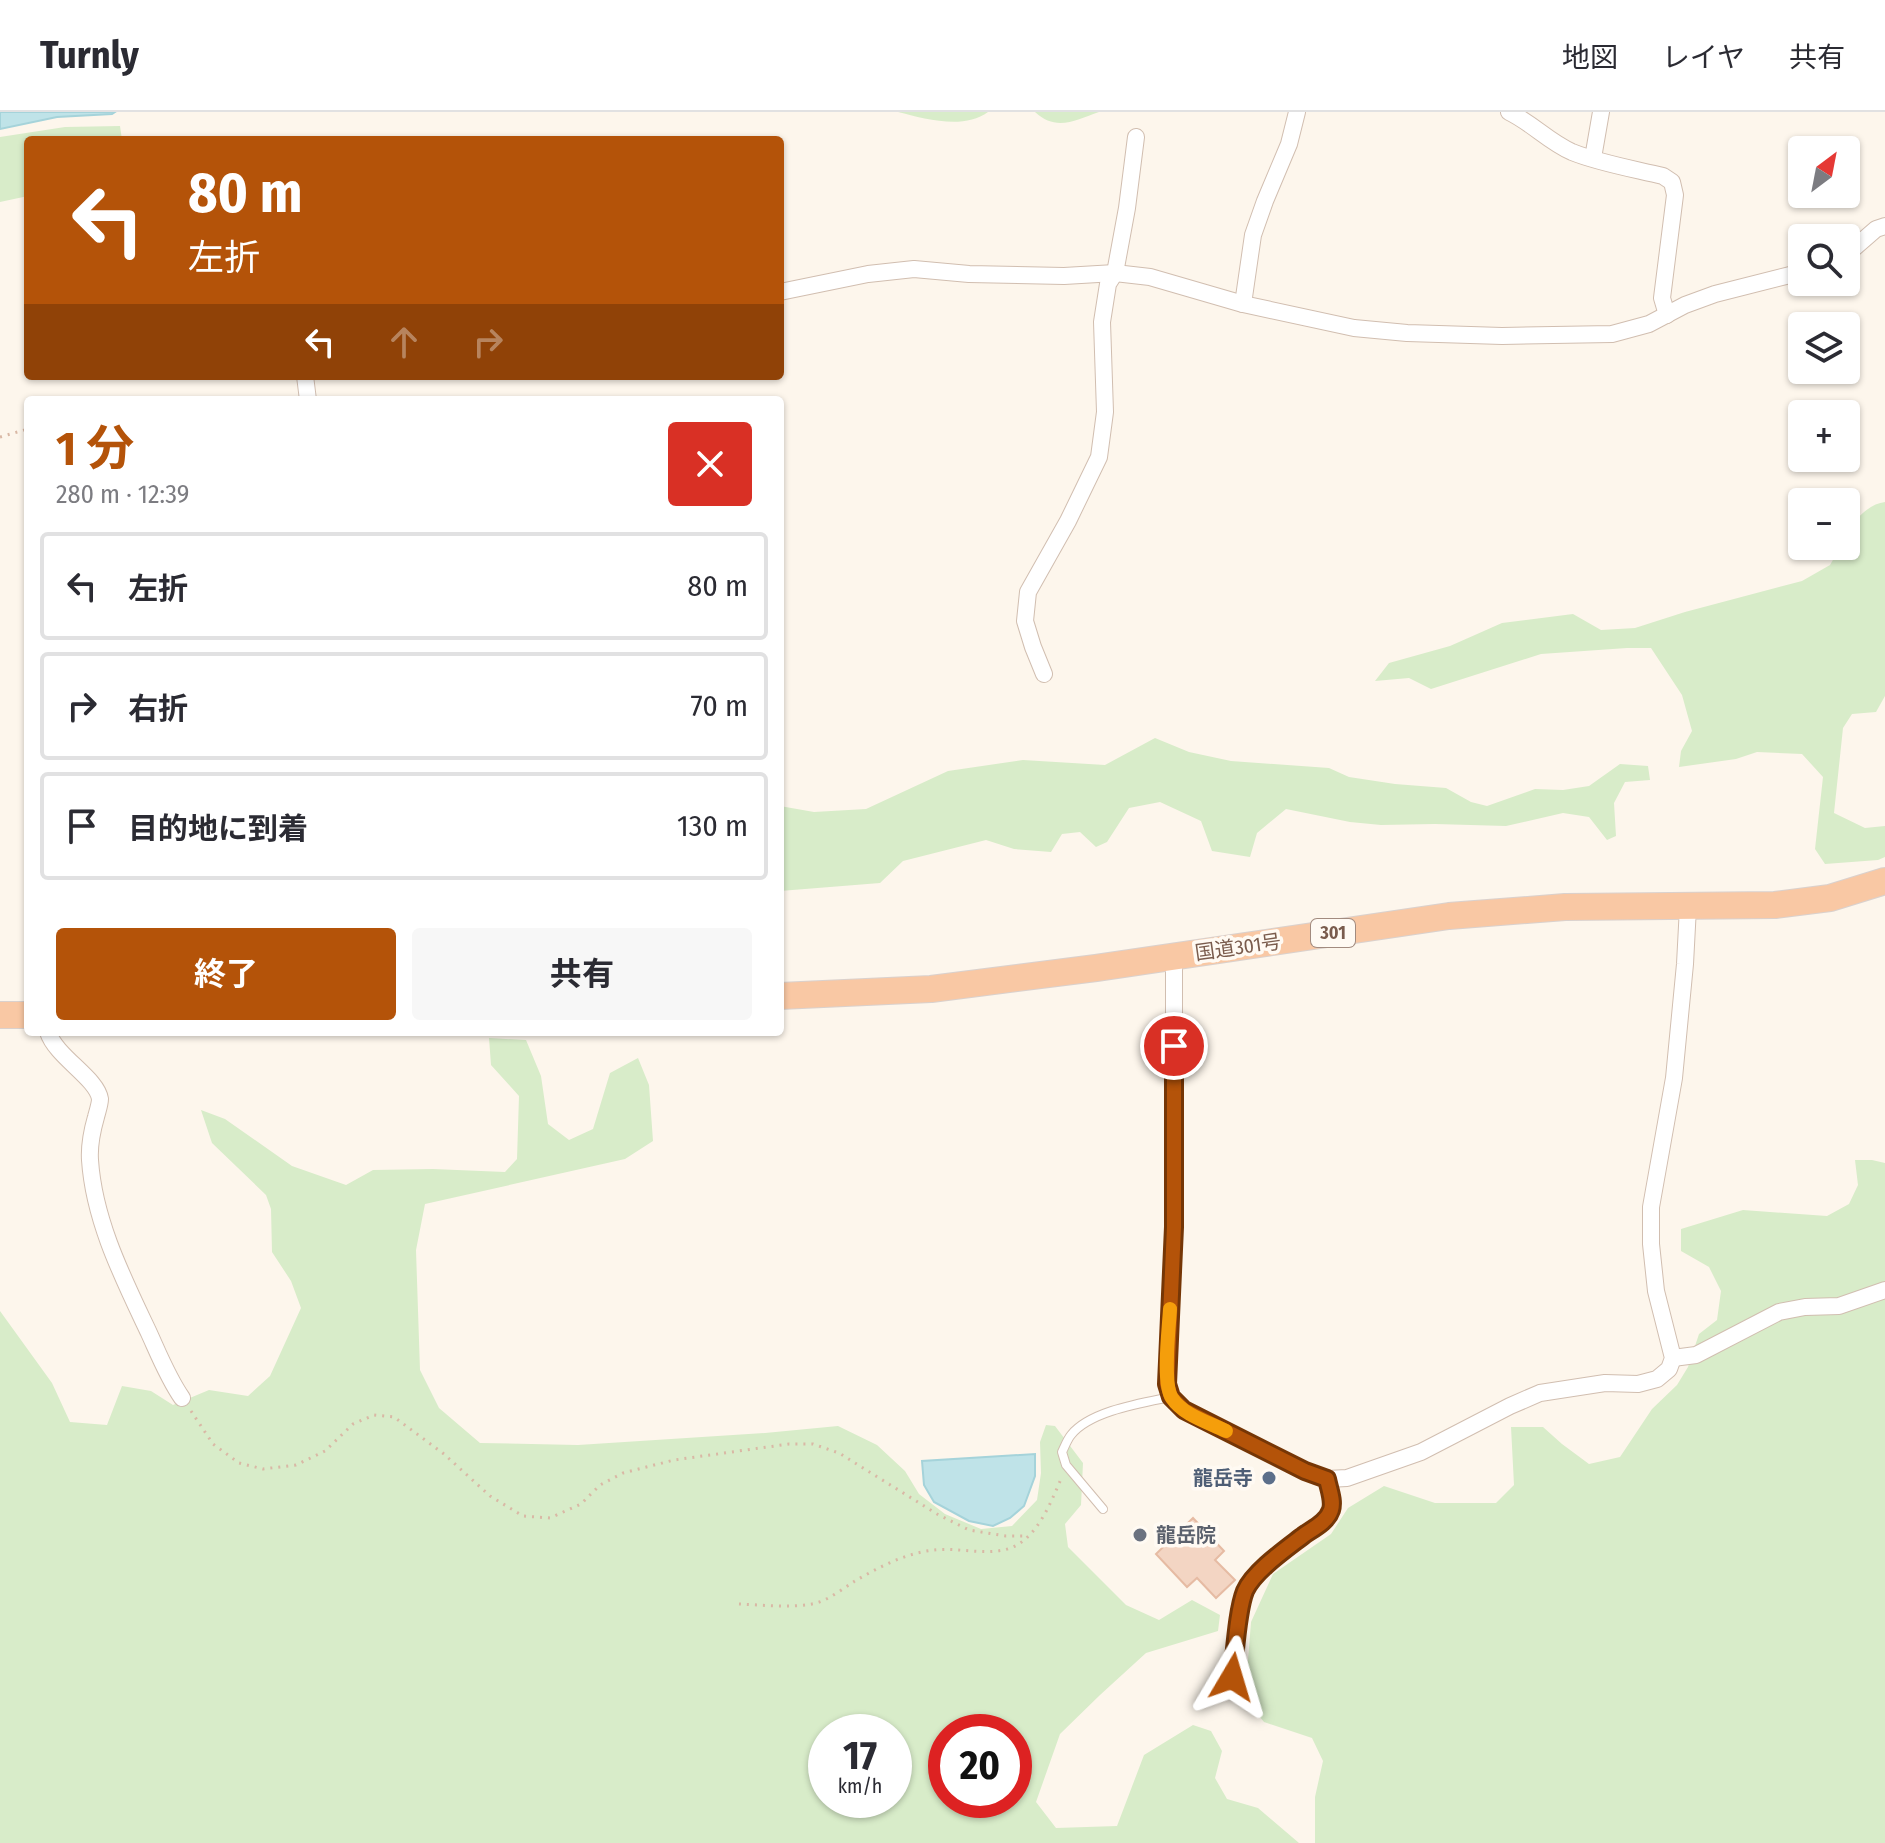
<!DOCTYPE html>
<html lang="ja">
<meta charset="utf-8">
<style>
:root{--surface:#fff;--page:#f7f7f7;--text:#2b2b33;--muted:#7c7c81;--line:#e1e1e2;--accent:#b45309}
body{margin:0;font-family:"Fira Sans Condensed","Noto Sans JP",sans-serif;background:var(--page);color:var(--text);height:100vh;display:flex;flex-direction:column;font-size:30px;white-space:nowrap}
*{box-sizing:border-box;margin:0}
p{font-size:26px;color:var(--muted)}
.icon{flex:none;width:44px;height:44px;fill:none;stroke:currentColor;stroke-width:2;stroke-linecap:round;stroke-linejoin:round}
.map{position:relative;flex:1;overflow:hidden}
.drawer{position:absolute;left:24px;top:284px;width:760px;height:640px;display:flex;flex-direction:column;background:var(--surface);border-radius:8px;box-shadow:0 2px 6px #0004}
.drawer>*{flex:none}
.banner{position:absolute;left:24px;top:24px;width:760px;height:244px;border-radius:8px;box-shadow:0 2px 6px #0004;background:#b45309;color:#fff;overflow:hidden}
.needle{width:52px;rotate:32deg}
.tools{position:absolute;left:1788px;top:24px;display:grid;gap:16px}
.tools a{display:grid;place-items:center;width:72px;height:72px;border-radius:8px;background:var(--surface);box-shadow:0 2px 6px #0004;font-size:40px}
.speed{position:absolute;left:808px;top:1602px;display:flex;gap:16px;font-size:40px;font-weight:700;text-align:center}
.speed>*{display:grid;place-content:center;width:104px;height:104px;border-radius:50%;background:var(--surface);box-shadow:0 2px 6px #0004;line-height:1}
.speed small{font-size:20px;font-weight:400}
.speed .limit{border:12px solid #d22;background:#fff;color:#111}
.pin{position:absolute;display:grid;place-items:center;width:68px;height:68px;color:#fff;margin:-34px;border:4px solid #fff;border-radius:50%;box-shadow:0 2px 8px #0007}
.me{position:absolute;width:88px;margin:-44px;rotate:7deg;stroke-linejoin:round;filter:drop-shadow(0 0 6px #0008)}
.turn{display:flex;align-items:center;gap:28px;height:168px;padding:0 32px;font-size:36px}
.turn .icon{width:104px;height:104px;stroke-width:2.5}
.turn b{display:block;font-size:56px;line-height:68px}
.lanes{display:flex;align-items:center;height:76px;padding:0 32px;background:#0003;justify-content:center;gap:40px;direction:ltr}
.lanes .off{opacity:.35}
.round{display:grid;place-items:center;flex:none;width:84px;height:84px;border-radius:8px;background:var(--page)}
.summary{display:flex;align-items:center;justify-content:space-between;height:136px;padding:0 32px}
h1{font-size:48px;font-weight:700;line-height:60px;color:var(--accent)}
.action{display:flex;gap:16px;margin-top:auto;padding:16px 32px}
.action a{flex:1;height:92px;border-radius:8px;background:var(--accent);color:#fff;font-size:32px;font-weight:700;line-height:92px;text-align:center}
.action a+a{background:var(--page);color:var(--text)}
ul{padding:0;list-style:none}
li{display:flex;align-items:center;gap:24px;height:108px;margin:0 16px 12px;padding:0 16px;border:4px solid var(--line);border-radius:8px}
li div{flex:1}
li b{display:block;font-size:30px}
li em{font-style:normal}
header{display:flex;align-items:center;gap:48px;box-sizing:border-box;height:112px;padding:0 40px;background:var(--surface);border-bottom:2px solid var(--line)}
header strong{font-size:38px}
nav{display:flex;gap:44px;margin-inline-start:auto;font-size:28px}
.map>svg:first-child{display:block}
.green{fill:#d8ecc9;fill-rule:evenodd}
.water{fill:#bfe3e8;stroke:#a5d3da;stroke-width:2}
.building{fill:#f3d5c3;stroke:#e6bba3;stroke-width:2}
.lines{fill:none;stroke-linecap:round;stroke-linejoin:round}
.service-casing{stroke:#d1beb0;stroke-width:10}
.minor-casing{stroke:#d1beb0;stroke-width:18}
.trunk-casing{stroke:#dad1cd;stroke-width:28}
.path{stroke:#d9b8a5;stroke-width:3;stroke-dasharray:2 6;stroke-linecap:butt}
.service{stroke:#fff;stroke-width:8}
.minor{stroke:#fff;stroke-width:16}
.trunk{stroke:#f9c8a4;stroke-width:26}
.route-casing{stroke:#753606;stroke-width:20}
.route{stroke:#b45309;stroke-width:14}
.slow{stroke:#f59e0b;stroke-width:14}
.service-dot{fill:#5c6f8a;stroke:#fffaf3;stroke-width:3}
.worship-dot{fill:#6b7280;stroke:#fffaf3;stroke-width:3}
.labels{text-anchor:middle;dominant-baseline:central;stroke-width:7;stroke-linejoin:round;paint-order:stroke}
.shield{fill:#fffaf3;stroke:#a28b7f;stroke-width:2}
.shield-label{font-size:18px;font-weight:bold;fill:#7a5c4d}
.street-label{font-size:20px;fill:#7a5c4d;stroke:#fffaf3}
.service-label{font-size:20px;font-weight:bold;fill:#4e5e75;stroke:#fffaf3;text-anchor:end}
.worship-label{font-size:20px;font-weight:bold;fill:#5b616d;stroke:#fffaf3;text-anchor:start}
</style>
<header>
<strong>Turnly</strong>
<nav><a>地図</a><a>レイヤ</a><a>共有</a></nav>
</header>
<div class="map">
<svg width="1885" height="1731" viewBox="0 0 1885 1731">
<rect width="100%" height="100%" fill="#fdf6ec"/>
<!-- green -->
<g class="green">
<path d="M898 0H988C964 18 925 7 898 0Z"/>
<path d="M1035 0H1099C1076 8 1056 20 1035 0Z"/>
<path d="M120 14 122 28H28V84L0 90V25L65 15Z"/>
<path d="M1885 390V584L1876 600 1852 602 1843 616 1834 701 1865 716 1885 714V745L1878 748 1825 752 1815 737 1823 665 1802 642 1757 640 1736 647 1679 655 1681 639 1692 619 1682 583 1651 536H1627L1541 542 1431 577 1409 566 1375 569 1389 551 1450 534 1502 511 1573 502 1601 518 1635 516 1685 500 1802 469 1830 453 1841 434H1846C1846 415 1866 392 1885 390Z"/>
<path d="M1155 626 1189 640 1231 649 1329 656 1349 665 1395 672 1446 676 1471 690 1487 694 1535 677 1563 678 1589 674 1620 652 1648 654 1650 668 1625 670 1614 691 1616 724 1607 728 1589 705 1563 701 1506 714 1435 712 1381 713 1350 710 1286 697 1257 721 1250 745 1212 739 1201 709 1160 690 1129 696 1107 730 1096 735 1080 720 1062 722 1051 740 1014 737 986 728 903 749 880 771 780 779V694L814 700 866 697 948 659 1023 648 1105 653Z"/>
<path d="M489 926 526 928 541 964 548 1012 569 1028 593 1017 610 961 638 946 649 973 653 1029 625 1047 425 1092 416 1138 420 1258 439 1296 480 1331 578 1333 765 1321 838 1314 877 1333 905 1359 919 1382 945 1402 981 1417 1012 1414 1037 1388 1041 1361 1040 1330 1046 1313 1055 1314 1083 1351 1081 1393 1065 1412 1068 1435 1126 1493 1159 1508 1192 1488 1220 1503 1218 1519 1146 1541 1100 1583 1060 1622 1036 1690 1056 1716 1117 1714 1144 1643 1193 1613 1211 1619 1222 1639 1215 1666 1227 1687 1258 1696 1299 1731H0V1199L52 1271 70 1310 107 1313 122 1274 151 1279 173 1293 209 1278 248 1284 270 1264 301 1196 291 1169 272 1140 271 1097 266 1083 212 1031 201 998 225 1007 292 1054 346 1073 373 1058 433 1057 505 1060 517 1047 519 984 491 953ZM826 1620H894V1688H826ZM946 1620H1014V1688H946Z"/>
<path d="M1855 1048H1872L1885 1051V1731H1315V1685L1323 1649 1312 1626 1264 1610 1245 1587 1251 1510 1273 1462 1331 1422 1348 1396 1384 1374 1435 1391H1496L1514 1373 1511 1315H1543L1562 1332 1589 1352 1620 1345 1652 1297 1677 1273 1688 1255 1699 1222 1717 1208 1721 1179 1709 1155 1681 1139V1117L1743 1098 1827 1104 1849 1092 1858 1073Z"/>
</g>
<!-- water -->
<g class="water">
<path d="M0 0H115L112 2 57 5 0 17Z"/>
<path d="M1035 1342V1364L1024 1394 1010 1406 993 1414 969 1409 934 1390 924 1373 922 1349Z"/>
</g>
<!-- building -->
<path class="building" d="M1193 1406 1224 1439 1215 1448 1235 1468 1216 1486 1197 1466 1187 1475 1156 1442Z"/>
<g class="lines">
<!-- service casing -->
<g class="service-casing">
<g id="service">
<path d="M1103 1397 1066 1353 1062 1340C1065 1334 1067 1328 1071 1323 1090 1299 1142 1291 1171 1285"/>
<path d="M1232 1565 1245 1479 1255 1463 1297 1429 1325 1409 1331 1397V1383L1327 1367"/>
</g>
</g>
<!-- minor casing -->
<g class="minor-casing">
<g id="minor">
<path d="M1509 0C1532 11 1549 30 1572 40 1599 51 1634 57 1663 64L1672 70 1675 83 1662 186 1667 203"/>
<path d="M1593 46 1601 0"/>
<path d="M1846 143 1876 117 1885 114"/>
<path d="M780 180 868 162 914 157 969 162 1064 164 1115 161 1150 165 1243 192 1354 216 1407 221 1502 224 1612 222 1649 212 1685 193 1715 182 1802 160"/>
<path d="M1243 192 1253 123 1265 89 1289 32 1297 0"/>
<path d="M305 264 308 288"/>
<path d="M1044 562 1033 535 1025 509 1028 480 1068 409 1099 345 1105 300 1102 210 1108 172 1115 161 1127 96 1136 25"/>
<path d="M1174 844V1115L1167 1272 1171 1285 1184 1298 1305 1359 1327 1367 1347 1366 1421 1340 1510 1294 1540 1281 1605 1271 1638 1272 1657 1267 1669 1257 1673 1246 1656 1179 1651 1132V1095L1674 966 1685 852 1688 795"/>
<path d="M48 920C56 945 97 966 100 987 100 992 97 1001 96 1005 92 1019 89 1033 90 1048 94 1109 123 1166 149 1221 159 1243 168 1266 182 1286"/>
<path d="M1673 1246 1696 1243 1779 1200 1805 1195 1839 1194 1885 1178"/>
</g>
</g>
<!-- trunk casing -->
<g class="trunk-casing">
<g id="trunk">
<path d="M780 884 931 877 1096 856 1449 804 1565 795 1775 793 1830 786 1885 769"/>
<path d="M0 903H28"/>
</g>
</g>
<!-- path -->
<g class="path">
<path d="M0 325 28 317"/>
<path d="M191 1299 213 1332 239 1351 263 1357 296 1353 325 1339 353 1312 374 1303 394 1305 444 1342 490 1384 523 1404 550 1406 581 1392 600 1373 623 1361 674 1348 789 1332H813L839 1341 937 1402 969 1418 1006 1424H1028"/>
<path d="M739 1492C762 1493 789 1496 812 1492 828 1489 842 1477 855 1469 879 1455 906 1441 934 1438 958 1435 990 1445 1013 1435 1038 1424 1051 1390 1061 1367"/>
</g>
<!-- service -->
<use href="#service" class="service"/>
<!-- minor -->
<use href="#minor" class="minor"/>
<!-- trunk -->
<use href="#trunk" class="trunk"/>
</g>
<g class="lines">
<!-- route casing -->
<g class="route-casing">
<path id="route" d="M1174 934V1115L1167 1272 1171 1285 1184 1298 1305 1359 1327 1367C1329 1377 1334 1389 1331 1398 1327 1410 1314 1416 1304 1423 1286 1437 1254 1459 1245 1479 1237 1499 1235 1543 1232 1565"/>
</g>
<!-- route -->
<use href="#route" class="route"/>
<!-- slow -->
<path class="slow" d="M1170 1197C1169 1216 1162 1272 1172 1286 1183 1303 1208 1310 1226 1319"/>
</g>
<!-- markers -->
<circle class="service-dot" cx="1269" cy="1366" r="8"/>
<circle class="worship-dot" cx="1140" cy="1423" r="8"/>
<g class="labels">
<!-- shield labels -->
<rect class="shield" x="1311" y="807" width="44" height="28" rx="6"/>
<g class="shield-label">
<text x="1333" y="821">301</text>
</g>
<!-- street labels -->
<g class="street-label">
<text transform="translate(1238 835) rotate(-8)">国道301号</text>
</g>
<!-- service labels -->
<g class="service-label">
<text x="1253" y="1366">龍岳寺</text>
</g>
<!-- worship labels -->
<g class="worship-label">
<text x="1156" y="1423">龍岳院</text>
</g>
</g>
</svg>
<div class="tools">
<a><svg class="needle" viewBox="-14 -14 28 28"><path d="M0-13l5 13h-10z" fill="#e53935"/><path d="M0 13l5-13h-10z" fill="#7c7c81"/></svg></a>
<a><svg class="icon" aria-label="search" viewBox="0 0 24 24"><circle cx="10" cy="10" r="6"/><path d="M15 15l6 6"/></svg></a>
<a><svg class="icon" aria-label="layers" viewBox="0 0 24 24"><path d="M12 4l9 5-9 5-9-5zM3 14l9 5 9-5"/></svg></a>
<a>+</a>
<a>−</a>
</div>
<div class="speed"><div>17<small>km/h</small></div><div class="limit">20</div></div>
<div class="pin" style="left:1174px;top:934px;background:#d93025"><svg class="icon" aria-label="arrive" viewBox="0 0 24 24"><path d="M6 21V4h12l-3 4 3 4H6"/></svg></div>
<svg class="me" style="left:1232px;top:1565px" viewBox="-20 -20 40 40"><path d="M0-17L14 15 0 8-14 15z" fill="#b45309" stroke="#fff" stroke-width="4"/></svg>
<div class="banner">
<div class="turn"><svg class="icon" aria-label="left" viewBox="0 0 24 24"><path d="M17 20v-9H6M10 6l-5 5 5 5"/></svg><div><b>80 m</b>左折</div></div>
<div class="lanes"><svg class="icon" aria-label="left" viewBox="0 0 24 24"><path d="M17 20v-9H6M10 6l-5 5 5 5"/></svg><svg class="icon off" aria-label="ahead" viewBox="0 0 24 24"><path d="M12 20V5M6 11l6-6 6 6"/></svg><svg class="icon off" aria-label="right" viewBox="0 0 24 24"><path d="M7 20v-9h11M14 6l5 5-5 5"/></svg></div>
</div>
<section class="drawer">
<div class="summary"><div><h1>1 分</h1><p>280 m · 12:39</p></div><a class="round" style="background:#d93025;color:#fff"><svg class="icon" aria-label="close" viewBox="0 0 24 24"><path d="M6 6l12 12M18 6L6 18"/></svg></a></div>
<ul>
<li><svg class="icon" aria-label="left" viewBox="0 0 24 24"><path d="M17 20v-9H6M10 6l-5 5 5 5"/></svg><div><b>左折</b></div><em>80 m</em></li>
<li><svg class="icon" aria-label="right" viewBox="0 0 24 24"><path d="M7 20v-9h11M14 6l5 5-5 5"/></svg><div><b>右折</b></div><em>70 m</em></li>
<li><svg class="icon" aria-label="arrive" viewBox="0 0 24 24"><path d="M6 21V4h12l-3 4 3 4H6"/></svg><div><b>目的地に到着</b></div><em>130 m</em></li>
</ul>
<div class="action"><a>終了</a><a>共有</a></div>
</section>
</div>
